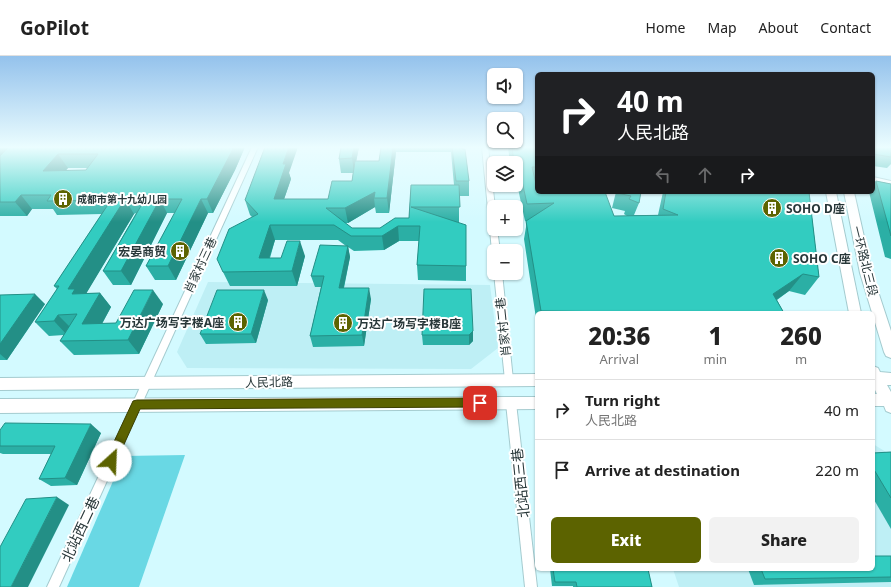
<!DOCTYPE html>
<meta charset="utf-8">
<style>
:root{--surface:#fff;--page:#f2f2f2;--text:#222;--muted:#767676;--line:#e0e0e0;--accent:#5c6300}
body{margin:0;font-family:"Noto Sans","Noto Sans SC",sans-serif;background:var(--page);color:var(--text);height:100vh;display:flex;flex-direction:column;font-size:15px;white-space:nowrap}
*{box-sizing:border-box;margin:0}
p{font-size:13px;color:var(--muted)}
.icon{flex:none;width:22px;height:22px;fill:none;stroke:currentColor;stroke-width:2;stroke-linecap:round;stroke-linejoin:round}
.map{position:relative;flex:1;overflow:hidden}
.drawer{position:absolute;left:535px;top:255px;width:340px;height:260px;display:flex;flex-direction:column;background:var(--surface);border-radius:6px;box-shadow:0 1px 3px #0004}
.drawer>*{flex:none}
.guide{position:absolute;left:535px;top:16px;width:340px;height:122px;border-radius:6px;box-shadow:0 1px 3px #0004;background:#202124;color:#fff;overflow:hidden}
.fabs{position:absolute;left:487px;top:12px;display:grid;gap:8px}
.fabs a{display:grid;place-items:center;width:36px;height:36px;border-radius:6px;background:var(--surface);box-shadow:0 1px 3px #0004;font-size:20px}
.pin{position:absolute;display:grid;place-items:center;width:34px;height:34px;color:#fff;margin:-17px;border-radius:8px;box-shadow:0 2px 6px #0006}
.me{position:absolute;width:44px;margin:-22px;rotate:25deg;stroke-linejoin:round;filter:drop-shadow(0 0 3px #0008)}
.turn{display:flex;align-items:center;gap:14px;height:84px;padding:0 16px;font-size:18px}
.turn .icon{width:52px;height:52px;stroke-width:2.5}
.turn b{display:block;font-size:28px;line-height:34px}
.lanes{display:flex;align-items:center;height:38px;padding:0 16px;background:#0003;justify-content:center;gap:20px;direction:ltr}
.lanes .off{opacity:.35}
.eta{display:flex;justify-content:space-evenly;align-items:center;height:68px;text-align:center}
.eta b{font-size:24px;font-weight:800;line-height:28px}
.cta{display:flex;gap:8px;margin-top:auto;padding:8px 16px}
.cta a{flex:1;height:46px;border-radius:6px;background:var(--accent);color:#fff;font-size:16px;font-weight:800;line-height:46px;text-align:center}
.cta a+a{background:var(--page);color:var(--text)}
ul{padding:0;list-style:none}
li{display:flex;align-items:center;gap:12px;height:60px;padding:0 16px;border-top:1px solid var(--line)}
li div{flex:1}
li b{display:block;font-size:15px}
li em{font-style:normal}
header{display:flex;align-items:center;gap:24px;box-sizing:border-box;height:56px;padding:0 20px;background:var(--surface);border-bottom:1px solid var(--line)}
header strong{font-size:19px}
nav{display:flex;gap:22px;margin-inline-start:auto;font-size:14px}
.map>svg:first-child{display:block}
.built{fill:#beeff5}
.green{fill:#69d8e4}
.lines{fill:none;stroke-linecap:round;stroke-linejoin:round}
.minor-casing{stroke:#a4cbcf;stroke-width:2}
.primary-casing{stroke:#a4cbcf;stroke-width:2}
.minor{fill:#fff;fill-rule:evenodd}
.primary{fill:#fff;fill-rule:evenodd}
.wall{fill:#2bafa5;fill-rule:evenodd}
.shaded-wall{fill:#238f86}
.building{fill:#32ccc0;stroke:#238f86;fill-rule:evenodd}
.route{fill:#5c6300;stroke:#3c4000}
.labels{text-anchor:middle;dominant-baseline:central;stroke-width:4;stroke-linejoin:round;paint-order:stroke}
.far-poi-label{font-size:10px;font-weight:bold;fill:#283739;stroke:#fff;text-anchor:start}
.poi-label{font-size:12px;font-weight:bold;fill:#283739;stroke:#fff;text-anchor:start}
.street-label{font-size:12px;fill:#283739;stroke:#fff}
.near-street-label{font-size:14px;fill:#283739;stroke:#fff}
</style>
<header>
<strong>GoPilot</strong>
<nav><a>Home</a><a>Map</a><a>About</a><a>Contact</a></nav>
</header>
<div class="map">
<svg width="891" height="531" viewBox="0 0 891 531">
<rect width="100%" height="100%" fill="#d3faff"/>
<!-- built -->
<g class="built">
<path d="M208 226 490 229 498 292 471 313 187 312 177 296Z"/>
<path d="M873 388 891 399V531H679L673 513H873Z"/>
</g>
<!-- green -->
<path class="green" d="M185 399 139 531H67L124 400Z"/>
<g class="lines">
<!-- minor casing -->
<g class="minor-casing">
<g id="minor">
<path d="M252 91H258L59 531H47Z"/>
<path d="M482 91H488L495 151 494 173H497L500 195H494V197L492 195Z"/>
<path d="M873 121 891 125V129L873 125Z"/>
<path d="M494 217H502L513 324 512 327 509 328 506 327 505 324Z"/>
<path d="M511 343 514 344 516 347 537 531H525L506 347 508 344Z"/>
</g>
</g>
<!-- primary casing -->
<g class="primary-casing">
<g id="primary">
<path d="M826 136H836L861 257H849Z"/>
<path d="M844 136H854L872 217 891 275V302L886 300 884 296 860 217Z"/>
<path d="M873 310 878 312 880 316 891 317V329H887L891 336V357L886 355 884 350H873V338H877L873 330Z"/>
<path d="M537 318V330L0 334V322Z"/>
<path d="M537 341V353L0 357V343Z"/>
</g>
</g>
<!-- minor -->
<use href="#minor" class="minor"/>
<!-- primary -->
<use href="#primary" class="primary"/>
</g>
<!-- wall -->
<g class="wall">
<path d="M0 91H245L235 114 213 157H208L176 224H155L146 210 175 157H167L131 229H113L103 215 136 157 134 158 86 237H100L111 251 102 268 116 267 163 248 139 298 74 299 60 285 64 279 49 280 35 266 57 233 54 230 102 158 57 159 53 153H32L27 160H0ZM68 112H87L86 114H66Z"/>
<path d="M341 91H359L356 105H379L381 91H462L469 125V140H459V166H457L466 210V225L418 224 417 209 419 185H399L384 194 354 195 348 191 350 201 344 232 371 243 364 290 313 291 310 280 321 231H315L311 220 346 190 338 184H275L270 202H281L305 200 297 230H230L223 216 252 161 250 159 245 144 289 117 291 123 284 143H328L352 125 353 117H341L339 103ZM396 96H451L454 129H411L409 162 380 172H352L345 167H348L375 151 376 157H389Z"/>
<path d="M508 91H537V128H536L538 137 614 160H627L624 158 625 155 612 152 616 136H641L639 147 634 159H658L663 136H809L819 221 805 239 789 235 777 244 784 257H537V269L524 183 527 165H525L517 128H516V107H510Z"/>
<path d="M873 91H891V108L887 112 873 110Z"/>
<path d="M876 125 891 128V203L885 201 869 136H873V128Z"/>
<path d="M0 239 45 248 7 304H0Z"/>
<path d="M268 244 256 287 206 288 200 278Z"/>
<path d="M473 275V285L469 289H423L422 279Z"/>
<path d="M0 374 101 377 77 429 51 430 39 423 51 398H3L0 397Z"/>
<path d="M891 396V473L873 442V397Z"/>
<path d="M891 500V526L754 529 748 513H873Z"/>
<path d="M550 513H648L652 531H573V530H552Z"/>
</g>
<!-- shaded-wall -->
<g class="shaded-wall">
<path d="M0 91H14L0 104Z"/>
<path d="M234 91H245L235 114 213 157 207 143Z"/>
<path d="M289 91H298L289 117 291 123 279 158 274 143 283 108Z"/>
<path d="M354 91H359L354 117 352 102Z"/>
<path d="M393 91H395L396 96 389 157 387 142Z"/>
<path d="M58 98 68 112 53 129 43 115Z"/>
<path d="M375 136 374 142 375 151 348 167 345 152Z"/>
<path d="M21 139 32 153 27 160 15 146Z"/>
<path d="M125 143 134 158 83 243 84 252 68 233Z"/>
<path d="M160 143 167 157 131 229 121 215Z"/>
<path d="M201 143 208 157 176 224 168 210Z"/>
<path d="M270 169 275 184 265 215 259 202Z"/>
<path d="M398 170 399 185 384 194 382 180Z"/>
<path d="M300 185 305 200 297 230 292 215Z"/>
<path d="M348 190 350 201 341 244 339 232Z"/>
<path d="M803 218 789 235 760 255 773 238Z"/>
<path d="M369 232 371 243 364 290 362 279Z"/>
<path d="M153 234 163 248 139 298 128 284Z"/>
<path d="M264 234 268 244 256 287 251 278Z"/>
<path d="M100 237 111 251 94 282 82 268Z"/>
<path d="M35 238 45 248 7 304 0 298V288Z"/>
<path d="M58 259 71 272 67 279 54 265Z"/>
<path d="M473 275V285L469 289V279Z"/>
<path d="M91 368 101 377 77 429 65 422Z"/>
<path d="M57 441 69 449 28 531H11Z"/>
</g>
<!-- building -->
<g class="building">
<path d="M9 91H234L207 143H201L168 210H146L182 143H160L121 215H103L145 143H125L68 233H75L72 238 100 237 82 268 116 267 134 234H153L128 284 60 285 77 258 58 259 54 265 35 266 59 230H54L111 144 47 145 51 139H21L15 146H0V100ZM58 98H98L86 114 43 115Z"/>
<path d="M265 91H289L283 108H286L274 143H328L332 125H352L355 105H379L381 91H393L387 142H374L375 136 345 152H326L352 172H380L395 162H409L411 129H459L460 151H411L466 169V210L417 209 420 170H398L382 180H351L334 169H270L259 202H281L287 185H300L292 215 223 216 217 203 229 173 258 158 245 144Z"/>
<path d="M341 91H354L352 102 339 103Z"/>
<path d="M452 91H462V93H465L469 125H456Z"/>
<path d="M512 91H537V111H532L537 132V136H538V137L605 136 614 160 678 159 663 153 666 136H809L819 221 803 218 773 238 784 257H627V256L541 255 526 165 554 147 527 148 519 111H516V107H514Z"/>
<path d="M873 91H891V101L873 98Z"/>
<path d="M876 125 891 128V180Z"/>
<path d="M617 136H641L639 147 629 143 631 140 617 137Z"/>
<path d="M320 189 348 190 339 232H369L362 279 310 280 324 220H311Z"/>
<path d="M424 233H471L473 275 469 279H422Z"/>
<path d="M217 234H264L251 278H200Z"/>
<path d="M35 238 0 288V239Z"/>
<path d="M5 367 91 368 65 422 39 423 55 390H0V374Z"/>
<path d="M891 396V442L873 412V397Z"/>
<path d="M57 441 11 531H0V491L26 443Z"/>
<path d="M873 500H891V521L765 523 761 513H873Z"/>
<path d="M553 513H648L652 531H577L576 526H555Z"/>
</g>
<!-- sky -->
<linearGradient id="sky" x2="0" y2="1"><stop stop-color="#94c2ec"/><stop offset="0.55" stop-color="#ebfdff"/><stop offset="1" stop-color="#ebfdff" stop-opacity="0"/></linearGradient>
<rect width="891" height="166" fill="url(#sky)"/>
<!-- route -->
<path class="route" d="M480 342 484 344 485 347 484 350 480 351 140 353 115 408 111 410 107 408 105 405 133 345 137 344Z"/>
<!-- icons -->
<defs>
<g id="building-disc" transform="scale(1)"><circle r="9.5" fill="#5c6300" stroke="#fff"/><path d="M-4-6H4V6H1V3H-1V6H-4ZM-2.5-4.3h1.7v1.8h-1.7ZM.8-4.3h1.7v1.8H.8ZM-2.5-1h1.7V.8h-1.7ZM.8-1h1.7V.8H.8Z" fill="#fff"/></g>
</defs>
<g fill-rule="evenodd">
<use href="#building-disc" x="63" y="143"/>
<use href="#building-disc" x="772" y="152"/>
<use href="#building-disc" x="180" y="195"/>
<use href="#building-disc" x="779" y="202"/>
<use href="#building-disc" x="238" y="266"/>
<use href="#building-disc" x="343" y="267"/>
</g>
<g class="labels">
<!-- far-poi labels -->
<g class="far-poi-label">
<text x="77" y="143">成都市第十九幼儿园</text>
</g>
<!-- poi labels -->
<g class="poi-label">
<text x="786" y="152">SOHO D座</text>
<text x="166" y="195" text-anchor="end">宏晏商贸</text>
<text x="793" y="202">SOHO C座</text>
<text x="224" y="266" text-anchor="end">万达广场写字楼A座</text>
<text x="357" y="267">万达广场写字楼B座</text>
</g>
<!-- street labels -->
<g class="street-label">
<text transform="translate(865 205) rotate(76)">一环路北三段</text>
<text transform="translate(200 209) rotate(-65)">肖家村三巷</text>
<text transform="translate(503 271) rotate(-96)">肖家村二巷</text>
<text transform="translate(269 326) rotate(-1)">人民北路</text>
</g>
<!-- near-street labels -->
<g class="near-street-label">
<text transform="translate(520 427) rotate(-96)">北站西三巷</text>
<text transform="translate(80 473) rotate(-65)">北站西二巷</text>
</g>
</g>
</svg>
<div class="fabs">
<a><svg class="icon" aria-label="sound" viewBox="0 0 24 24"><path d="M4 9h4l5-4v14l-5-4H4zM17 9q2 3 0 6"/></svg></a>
<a><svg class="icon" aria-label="search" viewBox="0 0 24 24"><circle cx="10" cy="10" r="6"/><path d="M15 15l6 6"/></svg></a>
<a><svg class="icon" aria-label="layers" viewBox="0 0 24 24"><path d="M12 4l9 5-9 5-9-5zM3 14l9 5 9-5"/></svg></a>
<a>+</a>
<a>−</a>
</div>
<div class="pin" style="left:480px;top:347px;background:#d93025"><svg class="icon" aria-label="arrive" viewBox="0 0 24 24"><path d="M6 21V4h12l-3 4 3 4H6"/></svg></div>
<svg class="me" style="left:111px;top:405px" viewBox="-20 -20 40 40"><circle r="19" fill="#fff"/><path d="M0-13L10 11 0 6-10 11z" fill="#5c6300"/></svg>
<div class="guide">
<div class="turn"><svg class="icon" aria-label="right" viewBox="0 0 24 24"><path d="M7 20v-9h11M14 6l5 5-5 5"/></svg><div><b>40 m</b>人民北路</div></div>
<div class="lanes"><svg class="icon off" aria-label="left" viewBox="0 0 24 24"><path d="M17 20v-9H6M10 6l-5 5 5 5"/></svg><svg class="icon off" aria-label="ahead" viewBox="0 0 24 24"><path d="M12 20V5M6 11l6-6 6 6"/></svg><svg class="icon" aria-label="right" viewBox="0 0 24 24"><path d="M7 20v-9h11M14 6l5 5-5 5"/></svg></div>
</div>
<section class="drawer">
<div class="eta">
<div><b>20:36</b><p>Arrival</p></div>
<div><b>1</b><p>min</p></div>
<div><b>260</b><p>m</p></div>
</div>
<ul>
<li><svg class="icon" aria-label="right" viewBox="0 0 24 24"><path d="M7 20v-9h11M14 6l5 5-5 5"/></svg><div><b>Turn right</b><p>人民北路</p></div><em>40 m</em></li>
<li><svg class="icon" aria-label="arrive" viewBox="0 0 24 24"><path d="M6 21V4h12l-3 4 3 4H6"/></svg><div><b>Arrive at destination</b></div><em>220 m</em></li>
</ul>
<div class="cta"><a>Exit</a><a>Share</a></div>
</section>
</div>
